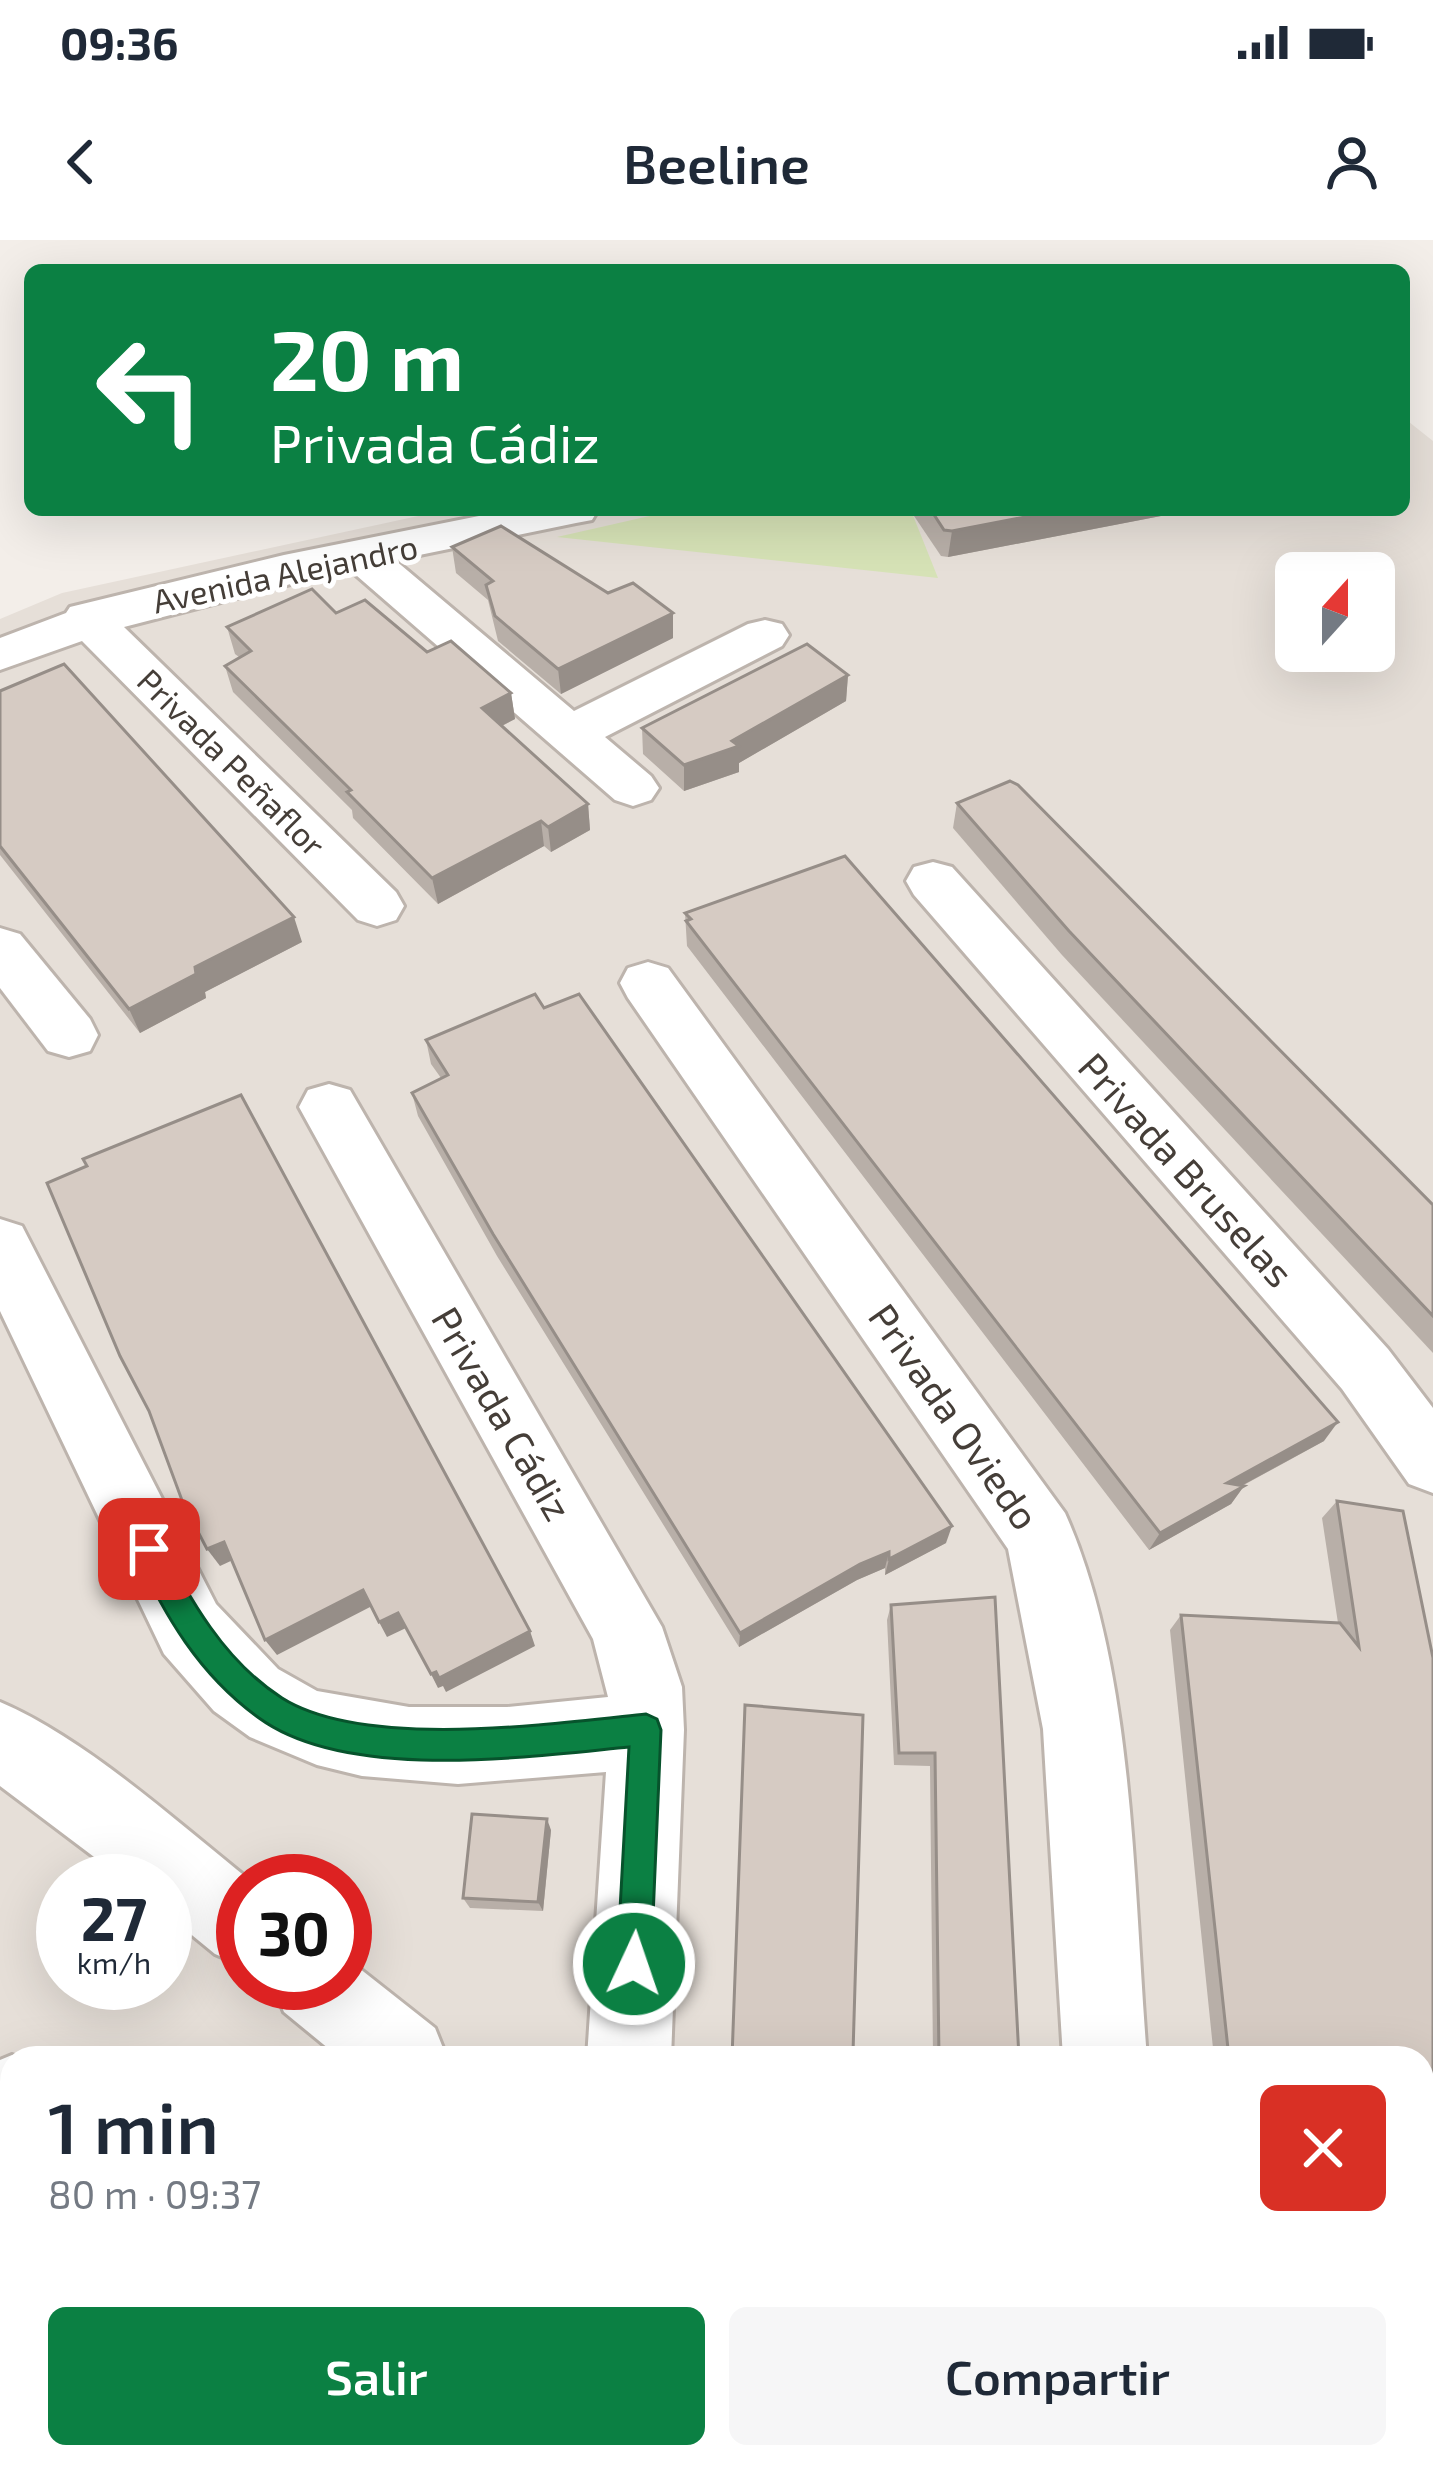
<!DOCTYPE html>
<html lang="es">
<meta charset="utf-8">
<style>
:root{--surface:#fff;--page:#f6f6f7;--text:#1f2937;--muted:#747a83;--accent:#0b8043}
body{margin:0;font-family:"Exo 2",sans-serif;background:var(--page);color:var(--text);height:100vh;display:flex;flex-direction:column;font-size:45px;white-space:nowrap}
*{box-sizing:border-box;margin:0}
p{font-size:39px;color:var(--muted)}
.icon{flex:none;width:66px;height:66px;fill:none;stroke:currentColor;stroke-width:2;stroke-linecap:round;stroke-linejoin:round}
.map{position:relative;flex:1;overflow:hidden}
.details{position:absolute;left:0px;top:1806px;width:1434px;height:423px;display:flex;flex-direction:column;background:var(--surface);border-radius:36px 36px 0 0;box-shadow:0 12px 48px #0002}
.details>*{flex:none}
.guide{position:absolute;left:24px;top:24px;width:1386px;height:252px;border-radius:18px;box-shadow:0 12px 48px #0002;background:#0b8043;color:#fff;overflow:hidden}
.needle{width:78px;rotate:21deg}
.fabs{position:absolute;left:1275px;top:312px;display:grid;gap:24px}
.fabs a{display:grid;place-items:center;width:120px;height:120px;border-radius:18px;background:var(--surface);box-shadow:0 12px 48px #0002;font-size:60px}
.speed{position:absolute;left:36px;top:1614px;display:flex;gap:24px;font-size:60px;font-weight:700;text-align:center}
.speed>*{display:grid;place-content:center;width:156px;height:156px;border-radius:50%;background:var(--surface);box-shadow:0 12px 48px #0002;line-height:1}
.speed small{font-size:30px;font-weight:400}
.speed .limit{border:18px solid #d22;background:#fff;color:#111}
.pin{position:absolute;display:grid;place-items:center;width:102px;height:102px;color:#fff;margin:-51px;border-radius:24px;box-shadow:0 6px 18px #0006}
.me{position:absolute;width:132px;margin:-66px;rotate:3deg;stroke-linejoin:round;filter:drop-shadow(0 0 9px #0008)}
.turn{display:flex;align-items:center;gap:42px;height:252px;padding:0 48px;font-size:54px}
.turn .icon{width:156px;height:156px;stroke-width:2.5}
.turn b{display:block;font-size:84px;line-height:102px}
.round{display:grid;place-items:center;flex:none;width:126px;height:126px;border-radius:18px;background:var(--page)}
.head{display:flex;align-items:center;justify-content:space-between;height:204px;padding:0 48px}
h1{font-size:72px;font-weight:600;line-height:90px}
.primary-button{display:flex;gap:24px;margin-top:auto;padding:24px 48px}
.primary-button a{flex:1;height:138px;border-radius:18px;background:var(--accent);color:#fff;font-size:48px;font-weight:600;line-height:138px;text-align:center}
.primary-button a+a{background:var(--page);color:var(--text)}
.status{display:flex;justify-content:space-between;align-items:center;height:84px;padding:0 60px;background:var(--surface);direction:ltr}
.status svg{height:33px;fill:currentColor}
header{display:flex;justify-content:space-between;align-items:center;height:156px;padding:0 48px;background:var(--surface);font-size:54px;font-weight:600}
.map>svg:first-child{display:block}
.residential{fill:#e6dfd8;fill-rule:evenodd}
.green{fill:#d6e2b6}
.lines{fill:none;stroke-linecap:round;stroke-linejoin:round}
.minor-casing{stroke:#bdb4ad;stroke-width:6}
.minor{fill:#fff;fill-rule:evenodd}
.wall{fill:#b8afa8}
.shaded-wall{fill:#968e88}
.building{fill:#d6cbc3;stroke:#968e88;stroke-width:3}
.route{fill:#0b8043;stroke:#07532c;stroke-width:3}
.labels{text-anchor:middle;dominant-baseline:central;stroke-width:10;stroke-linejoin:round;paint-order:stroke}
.far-street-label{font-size:33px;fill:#453e38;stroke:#fff}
.street-label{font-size:39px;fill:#453e38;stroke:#fff}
</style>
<div class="status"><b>09:36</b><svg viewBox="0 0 49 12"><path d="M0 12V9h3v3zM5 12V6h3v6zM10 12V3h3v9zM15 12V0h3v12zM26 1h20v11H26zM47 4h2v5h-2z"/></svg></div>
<header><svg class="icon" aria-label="back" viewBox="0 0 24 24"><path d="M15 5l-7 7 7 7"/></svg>Beeline<svg class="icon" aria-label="person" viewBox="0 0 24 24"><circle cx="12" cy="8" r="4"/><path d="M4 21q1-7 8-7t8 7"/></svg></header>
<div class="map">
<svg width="1433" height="2228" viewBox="0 0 1433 2228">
<rect width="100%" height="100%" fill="#f3eee9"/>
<!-- residential -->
<path class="residential" d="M1404 178 1433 201V2228H0V379L62 353 446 270H1404ZM1296 333H1374V411H1296ZM63 1641H165V1743H63ZM243 1641H345V1743H243ZM12 1818H1422V2217H12Z"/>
<!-- green -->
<path class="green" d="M676 270 912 273 938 338 557 297Z"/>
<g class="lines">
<!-- minor casing -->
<g class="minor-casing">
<g id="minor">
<path d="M509 270H598L592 280 576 283 395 320 574 471 748 384 765 380 782 384 789 395 782 406 605 497 651 536 659 548 651 560 633 566 615 560 349 329 124 387 396 652 404 666 396 680 377 686 358 680 82 401 0 430V398L66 373 70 367 284 315Z"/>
<path d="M933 622 952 627 1388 1109 1433 1168V1253L1409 1244 1342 1149 914 655 906 641 914 627Z"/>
<path d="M0 688 20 694 90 779 98 795 90 811 69 817 48 811 0 748Z"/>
<path d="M648 722 668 728 1065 1273C1135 1429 1133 1648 1147 1818H1063L1043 1489 1008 1309 628 758 620 743 628 728Z"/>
<path d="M329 844 350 850 662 1387 682 1447 684 1490 671 1818H587L606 1532 458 1544 362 1536 317 1525 250 1497 214 1471 164 1414 0 1071V979L22 986 216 1364 278 1429 317 1451 409 1467H507L608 1457 593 1399 299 867 308 850Z"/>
<path d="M0 1462C85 1498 178 1583 251 1641H243V1726L215 1714 165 1673V1641H126L0 1546Z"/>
<path d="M345 1717 435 1788 447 1818H340L284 1772 272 1743H345Z"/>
<path d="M12 1815 20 1818H12V1907L0 1912V1820Z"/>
<path d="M1433 1990V2078L1422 2079V1991Z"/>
</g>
</g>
<!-- minor -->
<use href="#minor" class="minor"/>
</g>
<!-- wall -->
<g class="wall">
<path d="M910 270H1192L948 317 941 316Z"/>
<path d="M452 307 673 373V398L561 454 498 401 488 360 456 333Z"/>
<path d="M336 373 427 412 511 453 515 479 502 486 588 564 590 590 551 612 544 606 438 664 353 578 352 570 233 452 225 426 239 417 235 414 227 387Z"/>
<path d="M848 435 846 461 739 523V532L684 551 643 514 642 488Z"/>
<path d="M0 451 302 702 205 752 206 758 140 793 0 615Z"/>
<path d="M957 563 1433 965V1113L1062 715 953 588Z"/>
<path d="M685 673 1324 1201 1242 1246H1244L1231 1264 1149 1310 687 706Z"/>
<path d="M544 768 946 1303 885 1335V1328L857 1340 739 1407 497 1016 418 876 412 853 441 838 431 824 426 800Z"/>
<path d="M1337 1261 1433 1418V1844L1422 1843V1818H1214L1170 1390 1181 1375 1338 1383 1322 1278Z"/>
<path d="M995 1357 1019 1818H933L930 1526 894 1525 887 1380 891 1365Z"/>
<path d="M745 1478 853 1813 849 1818 812 1817Z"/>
<path d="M551 1590 543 1671 470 1668 463 1658Z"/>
</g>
<!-- shaded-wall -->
<g class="shaded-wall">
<path d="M1062 270H1192L948 317 952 291Z"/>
<path d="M673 373V398L561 454 558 429Z"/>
<path d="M848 435 846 461 739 523V532L684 551V525L732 501Z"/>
<path d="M511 453 515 479 486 494 482 468Z"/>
<path d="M588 564 590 590 551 612 548 587Z"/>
<path d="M541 581 544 606 438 664 432 638Z"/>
<path d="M294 677 302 702 205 752 206 758 140 793 129 769 195 727Z"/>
<path d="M1338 1182 1324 1201 1215 1260 1227 1243Z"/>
<path d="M1244 1246 1231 1264 1149 1310 1160 1293Z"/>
<path d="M952 1286 946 1303 885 1335 889 1319Z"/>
<path d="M224 1302 235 1319 220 1326 207 1309Z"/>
<path d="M889 1312 885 1328 857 1340 739 1407 740 1393 860 1324Z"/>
<path d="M363 1350 372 1366 277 1415 265 1400Z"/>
<path d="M398 1373 406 1388 387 1397 379 1382Z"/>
<path d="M530 1391 535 1406 446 1452 443 1446 438 1448 431 1434Z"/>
<path d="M547 1579 551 1590 543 1671 538 1662Z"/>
<path d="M263 2217H284L295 2228H274Z"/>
</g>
<!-- building -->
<g class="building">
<path d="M931 270H1062L952 291 944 290Z"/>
<path d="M501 286 608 353 633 343 673 373 558 429 495 376 486 345 493 341 452 307Z"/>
<path d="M312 349 336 373 365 360 427 412 451 401 511 453 482 468 588 564 548 587 541 581 432 638 347 552 351 550 225 426 251 411 227 387Z"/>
<path d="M807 404 848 435 732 501 739 506 684 525 642 488Z"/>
<path d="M64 424 294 677 195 727 196 734 129 769 0 606V451Z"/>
<path d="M1010 541 1018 545 1433 965V1076L1069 691 957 563Z"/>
<path d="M845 616 1338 1182 1227 1243 1244 1246 1160 1293 686 681 691 679 685 673Z"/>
<path d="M535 754 544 768 579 754 952 1286 889 1319V1312L860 1324 740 1393 493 994 412 853 448 835 426 800Z"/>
<path d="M241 855 530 1391 439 1438 436 1432 431 1434 398 1373 379 1382 363 1350 265 1400 224 1302 207 1309 183 1263 149 1171 120 1116 47 943 87 926 83 919Z"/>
<path d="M1337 1261 1403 1271 1433 1418V1838L1422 1837V1818H1229L1181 1375 1340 1383 1359 1407Z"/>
<path d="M995 1357 1019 1818H939L935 1513H899L891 1365Z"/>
<path d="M745 1465 863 1475 853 1813 812 1811V1818H732Z"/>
<path d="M472 1574 547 1579 538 1662 463 1658Z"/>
<path d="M12 2021V2217H263L274 2228H0V2035Z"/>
</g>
<!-- route -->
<path class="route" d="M149 1296 159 1300C191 1360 223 1420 282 1458 364 1510 552 1484 646 1474L657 1479 661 1490 651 1724 646 1736 634 1741 622 1736 617 1724 629 1507C526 1517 347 1542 259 1478 199 1435 164 1375 134 1309L139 1300Z"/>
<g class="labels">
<!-- far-street labels -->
<g class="far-street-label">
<text transform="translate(285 333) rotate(-12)">Avenida Alejandro</text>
<text transform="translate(232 522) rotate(45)">Privada Peñaflor</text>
</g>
<!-- street labels -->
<g class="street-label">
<text transform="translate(1187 929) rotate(48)">Privada Bruselas</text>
<text transform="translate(503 1173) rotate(60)">Privada Cádiz</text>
<text transform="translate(955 1176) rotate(55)">Privada Oviedo</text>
</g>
</g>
</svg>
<div class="fabs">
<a><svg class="needle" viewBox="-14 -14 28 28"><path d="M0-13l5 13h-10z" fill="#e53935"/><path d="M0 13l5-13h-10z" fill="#747a83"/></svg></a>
</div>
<div class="speed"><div>27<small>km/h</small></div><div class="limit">30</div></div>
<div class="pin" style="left:149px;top:1309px;background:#d93025"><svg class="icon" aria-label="arrive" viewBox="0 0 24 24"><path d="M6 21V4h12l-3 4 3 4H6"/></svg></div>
<svg class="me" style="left:634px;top:1724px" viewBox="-20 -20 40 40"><circle r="17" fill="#0b8043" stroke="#fff" stroke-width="3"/><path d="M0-11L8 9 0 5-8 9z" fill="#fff"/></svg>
<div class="guide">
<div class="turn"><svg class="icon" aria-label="left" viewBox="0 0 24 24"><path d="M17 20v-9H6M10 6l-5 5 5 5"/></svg><div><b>20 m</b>Privada Cádiz</div></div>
</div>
<section class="details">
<div class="head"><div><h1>1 min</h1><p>80 m · 09:37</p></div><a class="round" style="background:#d93025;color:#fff"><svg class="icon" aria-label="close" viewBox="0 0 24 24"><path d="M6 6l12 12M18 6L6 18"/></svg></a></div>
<div class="primary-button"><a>Salir</a><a>Compartir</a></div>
</section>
</div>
